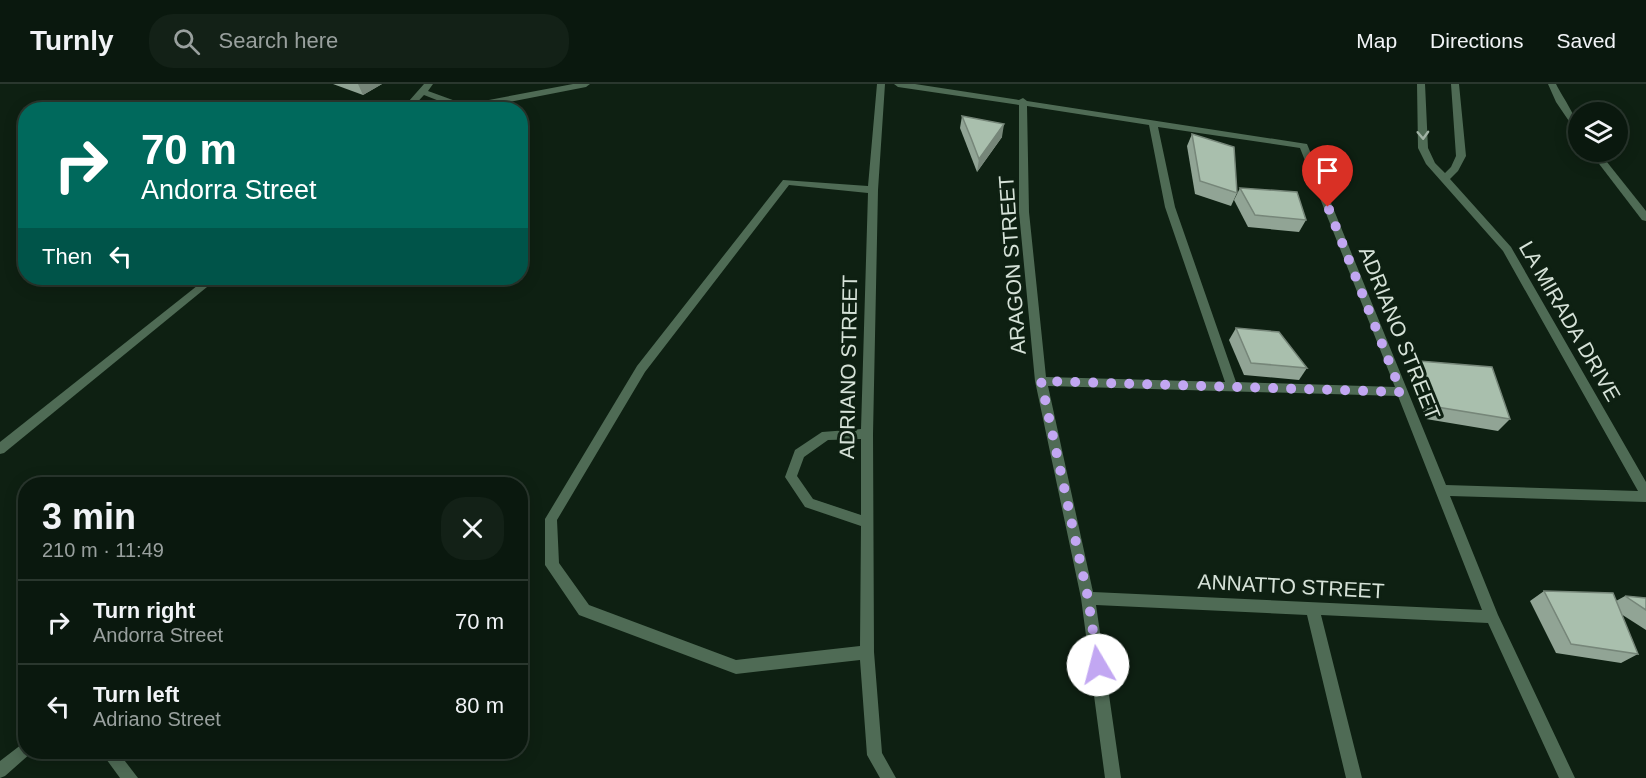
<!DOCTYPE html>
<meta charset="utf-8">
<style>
:root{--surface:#0a180e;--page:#132117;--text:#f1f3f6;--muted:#99a09e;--line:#2a372e}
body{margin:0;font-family:Arial,sans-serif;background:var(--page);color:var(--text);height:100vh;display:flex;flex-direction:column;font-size:22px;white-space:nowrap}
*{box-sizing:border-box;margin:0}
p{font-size:20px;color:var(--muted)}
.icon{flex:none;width:33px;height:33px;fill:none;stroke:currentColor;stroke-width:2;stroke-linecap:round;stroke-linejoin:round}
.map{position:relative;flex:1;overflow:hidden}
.drawer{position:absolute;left:18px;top:393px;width:510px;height:282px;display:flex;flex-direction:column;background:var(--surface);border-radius:24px;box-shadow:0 3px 15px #0003,0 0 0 2px var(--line)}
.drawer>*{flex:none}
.banner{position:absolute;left:18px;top:18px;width:510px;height:183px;border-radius:24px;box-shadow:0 3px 15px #0003,0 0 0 2px var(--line);background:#00695c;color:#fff;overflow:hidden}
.tools{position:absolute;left:1568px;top:18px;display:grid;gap:12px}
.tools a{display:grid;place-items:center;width:60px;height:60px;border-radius:50%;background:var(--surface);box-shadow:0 3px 15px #0003,0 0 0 2px var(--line);font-size:30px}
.pin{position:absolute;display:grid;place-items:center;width:51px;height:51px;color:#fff;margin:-62px -26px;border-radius:50% 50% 50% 0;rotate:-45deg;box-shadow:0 0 6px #0007}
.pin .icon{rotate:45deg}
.me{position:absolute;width:66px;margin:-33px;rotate:352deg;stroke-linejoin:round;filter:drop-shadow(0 0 4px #0008)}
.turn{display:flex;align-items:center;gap:21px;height:126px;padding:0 24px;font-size:27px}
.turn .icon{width:78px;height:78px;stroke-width:2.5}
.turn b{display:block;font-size:42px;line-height:51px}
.then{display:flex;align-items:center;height:57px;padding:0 24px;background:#0003;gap:12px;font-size:22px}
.round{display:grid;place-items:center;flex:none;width:63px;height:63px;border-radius:24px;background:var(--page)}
.head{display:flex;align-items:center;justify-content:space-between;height:102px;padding:0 24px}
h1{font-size:36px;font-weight:700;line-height:45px}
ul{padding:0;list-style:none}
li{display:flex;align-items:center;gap:18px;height:84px;padding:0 24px;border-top:2px solid var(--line)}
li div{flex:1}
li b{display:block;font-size:22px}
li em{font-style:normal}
header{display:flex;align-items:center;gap:36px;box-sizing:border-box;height:84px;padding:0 30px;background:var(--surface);border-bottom:2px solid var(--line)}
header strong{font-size:28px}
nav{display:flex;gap:33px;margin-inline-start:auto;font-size:21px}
.search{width:420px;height:54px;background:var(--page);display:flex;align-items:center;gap:15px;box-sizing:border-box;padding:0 21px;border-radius:24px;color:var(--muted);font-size:22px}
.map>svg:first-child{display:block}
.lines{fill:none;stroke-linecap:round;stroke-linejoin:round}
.minor{fill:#4f6b55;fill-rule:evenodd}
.wall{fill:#91a495}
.shaded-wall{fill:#768679}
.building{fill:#a9bfad;stroke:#768679;stroke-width:1.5}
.oneway{stroke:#a0b2a4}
.route{stroke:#c2a7f2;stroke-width:10;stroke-dasharray:0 18}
.labels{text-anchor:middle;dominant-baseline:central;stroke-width:6;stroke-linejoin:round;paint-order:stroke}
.street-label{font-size:21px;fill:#d6e2d8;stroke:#0e2012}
</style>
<header>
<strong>Turnly</strong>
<div class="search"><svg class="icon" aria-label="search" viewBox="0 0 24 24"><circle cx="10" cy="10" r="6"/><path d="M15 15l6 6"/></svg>Search here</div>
<nav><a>Map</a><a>Directions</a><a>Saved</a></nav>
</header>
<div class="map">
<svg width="1646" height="694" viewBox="0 0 1646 694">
<rect width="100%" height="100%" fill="#0e2012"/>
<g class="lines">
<!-- minor -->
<g class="minor">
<path d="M424 0H433L428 7 461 19H473L573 0H590L586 3 473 25 457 24 424 11 410 26H401Z"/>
<path d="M877 0H885L878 106 873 350 874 568 882 669 896 694H880L867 671 860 576 736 590 579 531 545 481V435L637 282 783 96 868 102ZM789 101 868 109 861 345 822 348 795 366 785 393 805 423 861 442 860 562 736 576 589 521 559 479 557 436 645 288ZM861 355V431L813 415 797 392 804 373 828 356Z"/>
<path d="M894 0H915L1019 16 1023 14 1027 17 1307 60 1446 401 1638 407 1503 167 1426 80 1418 64 1417 0H1425L1428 64 1435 79 1445 89 1451 83 1456 72 1451 0H1459L1466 72 1458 87 1450 95 1511 163 1646 398V418L1450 412 1498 531 1575 694H1559L1488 539 1321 531 1362 694H1346L1307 531 1096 521 1121 694H1105L1081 514 1035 297 1019 128V21L898 3ZM1027 22 1149 41 1165 123 1225 298 1046 293 1029 128ZM1158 43 1300 64 1395 303 1236 298 1175 123ZM1048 302 1398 312 1482 526 1093 508Z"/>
<path d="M1548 0H1556C1563 14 1578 34 1578 47L1575 46 1556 18Z"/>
<path d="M1590 68H1599L1646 127V137L1642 136Z"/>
<path d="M207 194H218L4 369 0 370V358Z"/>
<path d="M26 657V668H32L31 669 5 692 0 694V677Z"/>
<path d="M101 668H118L138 694H120Z"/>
</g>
</g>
<!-- wall -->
<g class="wall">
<path d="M333 0H382L363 11Z"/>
<path d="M962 32 1002 53 977 88 960 44Z"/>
<path d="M1192 50 1237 109 1231 122 1195 110 1187 62Z"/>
<path d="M1240 104 1306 136 1299 148 1248 143 1234 116Z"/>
<path d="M1236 244 1307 284 1299 296 1244 291 1229 256Z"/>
<path d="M1419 277 1510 335 1498 347 1426 335 1409 289Z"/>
<path d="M1544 507 1616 517 1625 512 1646 514V546L1621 530 1638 570 1621 579 1556 569 1530 517Z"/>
</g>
<!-- shaded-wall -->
<g class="shaded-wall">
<path d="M358 0H382L363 11Z"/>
<path d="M1004 40 1002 53 977 88 979 75Z"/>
</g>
<!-- building -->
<g class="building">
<path d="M962 32 1004 40 979 75 971 54Z"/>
<path d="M1192 50 1234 63 1237 109 1200 97Z"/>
<path d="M1240 104 1297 108 1306 136 1255 131Z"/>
<path d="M1236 244 1279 248 1307 284 1251 279Z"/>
<path d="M1419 277 1492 283 1510 335 1437 323Z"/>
<path d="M1544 507 1613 509 1638 570 1571 560Z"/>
<path d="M1625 512 1646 514V526Z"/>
</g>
<!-- one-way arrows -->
<defs><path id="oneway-chevron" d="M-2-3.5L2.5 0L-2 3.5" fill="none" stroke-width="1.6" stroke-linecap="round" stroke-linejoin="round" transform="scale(1.5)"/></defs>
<use class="oneway" href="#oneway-chevron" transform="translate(1423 51) rotate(88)"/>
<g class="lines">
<!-- route -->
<path class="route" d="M1098 581 1088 514 1041 297 1401 308 1328 123"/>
</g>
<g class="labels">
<!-- street labels -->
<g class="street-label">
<text transform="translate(1012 181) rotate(-94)">ARAGON STREET</text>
<text transform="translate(1570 237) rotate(60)">LA MIRADA DRIVE</text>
<text transform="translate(1400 249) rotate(68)">ADRIANO STREET</text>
<text transform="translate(848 283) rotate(-89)">ADRIANO STREET</text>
<text transform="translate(1291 502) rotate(3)">ANNATTO STREET</text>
</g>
</g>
</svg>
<div class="tools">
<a><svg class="icon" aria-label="layers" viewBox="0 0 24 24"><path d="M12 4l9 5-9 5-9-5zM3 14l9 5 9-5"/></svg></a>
</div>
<div class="pin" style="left:1328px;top:123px;background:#d93025"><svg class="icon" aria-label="arrive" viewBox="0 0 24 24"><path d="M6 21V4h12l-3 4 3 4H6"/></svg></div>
<svg class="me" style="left:1098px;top:581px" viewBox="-20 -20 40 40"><circle r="19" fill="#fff"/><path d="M0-13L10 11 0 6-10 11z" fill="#c2a7f2"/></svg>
<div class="banner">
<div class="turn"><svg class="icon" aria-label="right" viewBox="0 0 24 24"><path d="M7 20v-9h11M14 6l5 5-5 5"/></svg><div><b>70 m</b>Andorra Street</div></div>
<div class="then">Then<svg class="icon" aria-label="left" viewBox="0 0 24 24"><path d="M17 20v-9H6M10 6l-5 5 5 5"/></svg></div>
</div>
<section class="drawer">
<div class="head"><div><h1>3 min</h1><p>210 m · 11:49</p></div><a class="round"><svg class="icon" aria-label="close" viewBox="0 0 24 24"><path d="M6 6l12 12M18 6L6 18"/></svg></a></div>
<ul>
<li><svg class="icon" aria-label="right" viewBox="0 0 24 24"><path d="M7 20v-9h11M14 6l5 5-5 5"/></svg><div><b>Turn right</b><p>Andorra Street</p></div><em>70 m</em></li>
<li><svg class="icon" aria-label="left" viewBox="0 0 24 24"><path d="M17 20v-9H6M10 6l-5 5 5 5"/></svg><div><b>Turn left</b><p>Adriano Street</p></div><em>80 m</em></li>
</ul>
</section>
</div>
